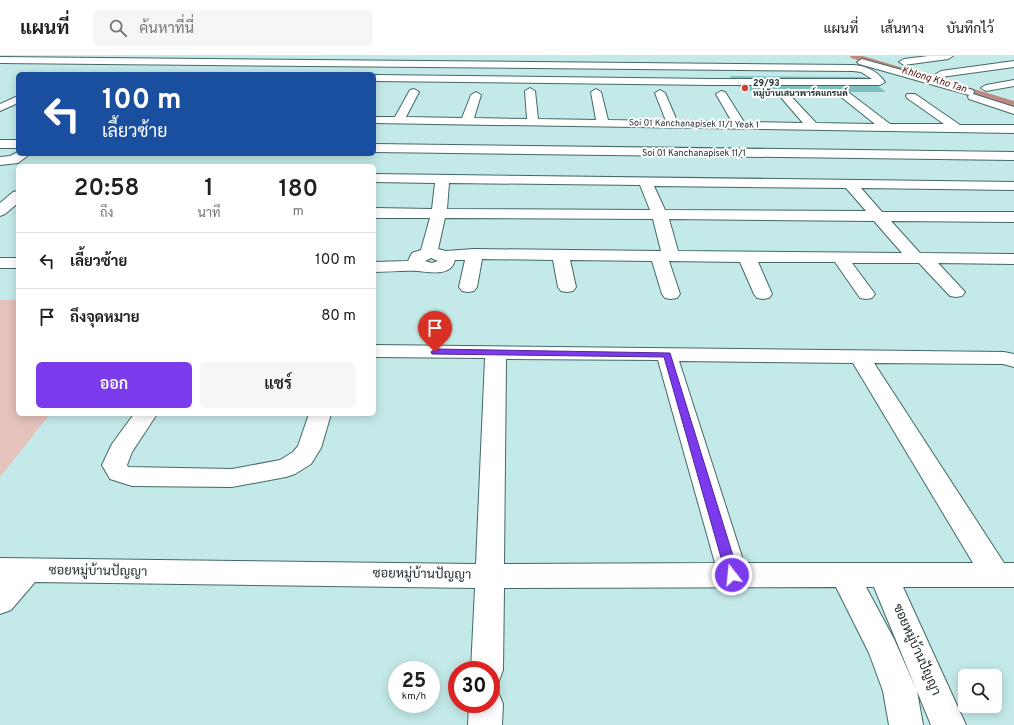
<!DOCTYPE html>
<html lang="th">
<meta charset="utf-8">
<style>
:root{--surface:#fff;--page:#f6f6f6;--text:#202124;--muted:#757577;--line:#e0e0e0;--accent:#7c3aed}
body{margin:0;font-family:Overpass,Sarabun,sans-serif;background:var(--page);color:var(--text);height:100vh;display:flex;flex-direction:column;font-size:15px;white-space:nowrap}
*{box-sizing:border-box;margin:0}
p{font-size:13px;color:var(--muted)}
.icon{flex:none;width:22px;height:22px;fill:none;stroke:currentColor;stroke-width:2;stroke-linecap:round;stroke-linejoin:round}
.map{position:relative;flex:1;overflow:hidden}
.panel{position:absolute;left:16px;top:108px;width:360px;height:252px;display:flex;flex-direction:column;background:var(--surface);border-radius:6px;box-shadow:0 2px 10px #0003}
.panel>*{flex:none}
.guide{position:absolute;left:16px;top:16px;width:360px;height:84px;border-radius:6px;box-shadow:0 2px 10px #0003;background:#1a4fa0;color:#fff;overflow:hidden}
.buttons{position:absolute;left:958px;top:613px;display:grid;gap:8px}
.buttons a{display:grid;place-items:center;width:44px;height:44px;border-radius:6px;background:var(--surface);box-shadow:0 2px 10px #0003;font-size:20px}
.speed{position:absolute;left:388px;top:605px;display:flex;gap:8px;font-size:20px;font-weight:700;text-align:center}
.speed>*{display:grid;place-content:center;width:52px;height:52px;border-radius:50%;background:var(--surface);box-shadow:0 2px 10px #0003;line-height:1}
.speed small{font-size:10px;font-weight:400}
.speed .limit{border:6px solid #d22;background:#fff;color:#111}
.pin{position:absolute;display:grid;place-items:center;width:34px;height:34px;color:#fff;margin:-41px -17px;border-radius:50% 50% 50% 0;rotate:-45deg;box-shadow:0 0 4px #0007}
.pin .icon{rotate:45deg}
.me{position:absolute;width:44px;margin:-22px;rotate:344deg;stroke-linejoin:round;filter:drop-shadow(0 0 3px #0008)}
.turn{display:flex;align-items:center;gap:14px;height:84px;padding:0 20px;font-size:18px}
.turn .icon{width:52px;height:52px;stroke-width:2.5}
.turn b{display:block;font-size:28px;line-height:34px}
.eta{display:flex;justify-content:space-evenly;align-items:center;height:68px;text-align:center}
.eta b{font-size:24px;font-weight:600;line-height:28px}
.button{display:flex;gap:8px;margin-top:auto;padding:8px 20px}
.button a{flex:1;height:46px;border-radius:6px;background:var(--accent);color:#fff;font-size:16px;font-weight:600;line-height:46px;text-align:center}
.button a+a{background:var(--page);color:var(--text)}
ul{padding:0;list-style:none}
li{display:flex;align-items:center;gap:12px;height:56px;padding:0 20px;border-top:1px solid var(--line)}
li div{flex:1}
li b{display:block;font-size:15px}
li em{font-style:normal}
header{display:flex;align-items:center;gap:24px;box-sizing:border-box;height:56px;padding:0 20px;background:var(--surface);border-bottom:1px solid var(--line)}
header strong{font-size:19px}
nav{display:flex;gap:22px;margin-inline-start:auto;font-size:14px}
.search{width:280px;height:36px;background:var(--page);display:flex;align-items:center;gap:10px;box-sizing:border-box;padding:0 14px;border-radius:6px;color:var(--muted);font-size:15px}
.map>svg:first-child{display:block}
.green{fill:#e5c2bc}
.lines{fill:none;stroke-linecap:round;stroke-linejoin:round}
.canal{fill:#be8980;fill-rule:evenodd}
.building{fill:#7ec0bd}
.street-casing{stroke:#446866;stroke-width:2}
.street{fill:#fff;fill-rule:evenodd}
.route{fill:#7c3aed;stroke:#51269a}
.poi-dot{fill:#ce4132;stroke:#fff;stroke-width:1.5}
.labels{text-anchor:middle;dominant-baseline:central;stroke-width:4;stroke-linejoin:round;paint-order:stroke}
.far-poi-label{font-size:9px;font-weight:bold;fill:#202f2f;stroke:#fff;text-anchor:start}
.far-street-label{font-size:9px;fill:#202f2f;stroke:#fff}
.far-water-label{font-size:10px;font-style:italic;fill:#4f0e08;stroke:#fff}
.near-street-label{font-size:13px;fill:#202f2f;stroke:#fff}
</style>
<header>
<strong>แผนที่</strong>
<div class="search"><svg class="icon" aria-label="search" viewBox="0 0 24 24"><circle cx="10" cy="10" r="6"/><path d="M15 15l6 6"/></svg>ค้นหาที่นี่</div>
<nav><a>แผนที่</a><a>เส้นทาง</a><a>บันทึกไว้</a></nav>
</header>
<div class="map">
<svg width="1014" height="669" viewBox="0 0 1014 669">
<rect width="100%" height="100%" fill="#c3eae8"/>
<!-- green -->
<path class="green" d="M0 244H18V358H50L0 421Z"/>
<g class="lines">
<!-- canal -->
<path class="canal" d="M850 0H863L1014 45V51L851 2Z"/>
</g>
<!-- building -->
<g class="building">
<path d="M730 20 865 21 866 22H731Z"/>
<path d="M739 30H878L886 36H850L848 34 838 36 789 35 783 34 780 35H742Z"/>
</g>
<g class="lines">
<!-- street casing -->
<g class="street-casing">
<g id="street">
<path d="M928 0H953L948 3 904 9 899 6 904 3Z"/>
<path d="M0 1 853 9C867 10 877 15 885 26L880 29H713L374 25V19L713 23H872L861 16 853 15 0 7Z"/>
<path d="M862 3 973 34 974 36 973 38 1014 51V58L969 43 968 41 969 39 859 8 857 6Z"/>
<path d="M1014 5V11L941 21 936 18 941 15Z"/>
<path d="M1014 24V30L986 35 981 32 986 29Z"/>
<path d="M530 32 535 35 538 63 596 64 591 36 596 33 601 36 608 64 666 65 655 37 660 34 665 37 677 65 732 66 716 38 721 35 725 36 744 66 803 67 778 38 783 35 787 36 816 67 875 68 840 40 839 38 840 36H848L890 68H944L907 42 906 40 907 38H915L960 69H1014V77L374 67V61H395L410 34 414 33 419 36 406 61 462 62 471 39 476 36 481 39 474 62 527 63 525 35Z"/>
<path d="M18 40V47L0 55V48Z"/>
<rect x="0" y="84" width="18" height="8"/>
<path d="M374 88 1014 96V104L374 96Z"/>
<path d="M18 96V98H30L18 107 0 109V101L10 100Z"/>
<path d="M374 118 1014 126V134L861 132 882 156H1014V166L891 165 920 197 1014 198V208L938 207 965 236 962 240 956 241 950 240 919 207H852L875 238 872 242 866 243 860 242 835 206H758L772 238 769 242 763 243 757 242 754 238 740 206 669 205 680 238 677 242 671 243 665 242 662 238 652 205 570 204 576 231 573 235 567 236 561 235 558 231 553 204 482 203 477 231 474 235 468 236 462 235 459 231 465 204H455C451 221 430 216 418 215 404 214 388 216 374 216V206L408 205 412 197 421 194 430 162H374V152L432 153 435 127 374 126ZM449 127 640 129 650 154 447 153ZM654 130 846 132 866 155 665 154ZM445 162 653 163 661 195 474 193 446 195 438 193ZM669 163 874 165 902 197 678 195ZM431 202 438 205 432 207 425 205Z"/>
<path d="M18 135V147L5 158 0 160V147L13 136Z"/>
<rect x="0" y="202" width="18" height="10"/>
<path d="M374 289 1004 296 1014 298V311L1003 308 874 307 1004 507H1014V531H903L966 669H931L874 531H866L894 583 917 635 923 669H889L883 635 869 597 836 531 504 532 503 614 499 625 491 628V614H471L475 532 35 526 11 554 0 558V502L476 508 485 302 374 301ZM506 303 658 304 715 507 504 508ZM679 305 853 307 973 507H744Z"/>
<path d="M134 358H157L132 396 127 409 128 411 232 413 280 404 293 396 298 390 309 358H331L321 392 311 408 295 418 286 421 232 431 132 430 110 423 102 409 112 388Z"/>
<path d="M491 633 498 636 503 648 502 669H468L469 648H491Z"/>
</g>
</g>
<!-- street -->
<use href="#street" class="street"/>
</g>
<!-- route -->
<path class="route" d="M435 293 670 297 739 519 737 523 732 524 728 523 726 519 664 301 432 298 431 296Z"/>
<!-- markers -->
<circle class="poi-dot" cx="745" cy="32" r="4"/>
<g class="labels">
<!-- far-poi labels -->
<g class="far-poi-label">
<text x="753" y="27">29/93<tspan x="753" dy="10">หมู่บ้านเสนาพาร์คแกรนด์</tspan></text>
</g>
<!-- far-street labels -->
<g class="far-street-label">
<text transform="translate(694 68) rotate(1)">Soi 01 Kanchanapisek 11/1 Yeak 1</text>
<text x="694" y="97">Soi 01 Kanchanapisek 11/1</text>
</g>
<!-- far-water labels -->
<g class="far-water-label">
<text transform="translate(934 24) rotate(17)">Khlong Kho Tan</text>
</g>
<!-- near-street labels -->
<g class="near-street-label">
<text transform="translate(98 516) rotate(1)">ซอยหมู่บ้านปัญญา</text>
<text transform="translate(422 519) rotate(1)">ซอยหมู่บ้านปัญญา</text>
<text transform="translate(916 594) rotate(66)">ซอยหมู่บ้านปัญญา</text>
</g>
</g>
</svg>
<div class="buttons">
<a><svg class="icon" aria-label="search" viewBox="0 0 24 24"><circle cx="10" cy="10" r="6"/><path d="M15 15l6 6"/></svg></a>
</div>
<div class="speed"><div>25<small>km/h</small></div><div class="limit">30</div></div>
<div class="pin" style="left:435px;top:296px;background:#d93025"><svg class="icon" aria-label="arrive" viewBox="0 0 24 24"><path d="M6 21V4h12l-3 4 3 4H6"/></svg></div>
<svg class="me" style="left:732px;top:519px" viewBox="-20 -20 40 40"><circle r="17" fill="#7c3aed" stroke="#fff" stroke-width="3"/><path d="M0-11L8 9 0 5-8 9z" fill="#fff"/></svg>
<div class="guide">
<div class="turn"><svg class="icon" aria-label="left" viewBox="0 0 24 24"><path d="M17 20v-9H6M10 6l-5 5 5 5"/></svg><div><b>100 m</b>เลี้ยวซ้าย</div></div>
</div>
<section class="panel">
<div class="eta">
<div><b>20:58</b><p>ถึง</p></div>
<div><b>1</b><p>นาที</p></div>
<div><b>180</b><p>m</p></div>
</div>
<ul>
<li><svg class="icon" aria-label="left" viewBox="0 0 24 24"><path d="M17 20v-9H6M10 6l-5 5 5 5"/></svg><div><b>เลี้ยวซ้าย</b></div><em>100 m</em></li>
<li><svg class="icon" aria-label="arrive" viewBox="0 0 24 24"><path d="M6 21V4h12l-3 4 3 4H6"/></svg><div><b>ถึงจุดหมาย</b></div><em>80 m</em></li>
</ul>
<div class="button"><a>ออก</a><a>แชร์</a></div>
</section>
</div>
